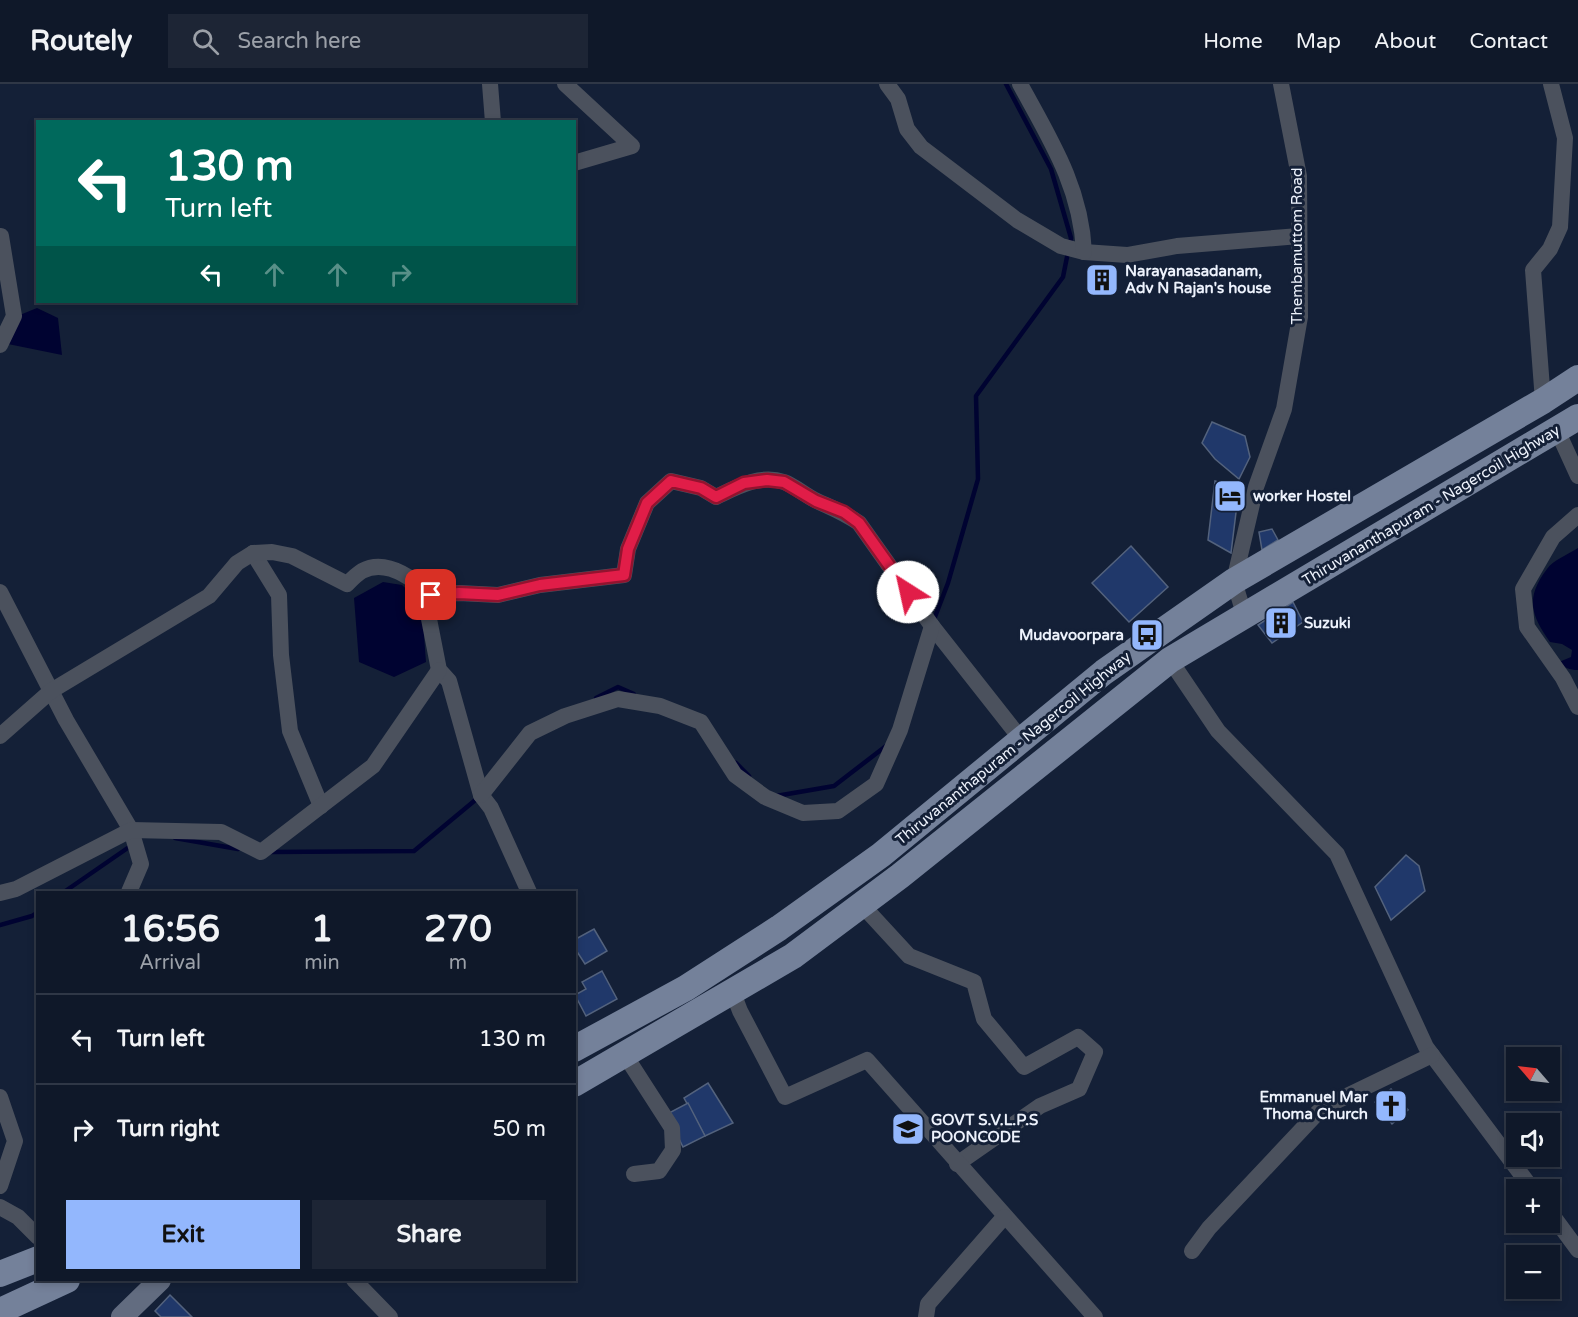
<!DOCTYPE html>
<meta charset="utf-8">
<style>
:root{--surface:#0f1829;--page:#1d2535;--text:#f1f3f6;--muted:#9ba0a8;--line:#2f3746;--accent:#93b7fd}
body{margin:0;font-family:"Varela Round",sans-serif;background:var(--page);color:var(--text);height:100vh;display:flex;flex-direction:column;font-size:22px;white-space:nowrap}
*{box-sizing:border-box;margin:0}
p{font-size:20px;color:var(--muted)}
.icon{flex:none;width:33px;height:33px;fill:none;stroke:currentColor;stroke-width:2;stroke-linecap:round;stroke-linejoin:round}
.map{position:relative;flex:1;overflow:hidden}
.details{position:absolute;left:36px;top:807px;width:540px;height:390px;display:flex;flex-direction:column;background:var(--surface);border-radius:0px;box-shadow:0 3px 9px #0003,0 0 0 2px var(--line)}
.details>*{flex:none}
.banner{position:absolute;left:36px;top:36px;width:540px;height:183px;border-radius:0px;box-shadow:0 3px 9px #0003,0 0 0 2px var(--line);background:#00695c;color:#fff;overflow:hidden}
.needle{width:39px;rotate:298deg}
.fabs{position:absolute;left:1506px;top:963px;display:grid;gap:12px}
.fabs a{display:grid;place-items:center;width:54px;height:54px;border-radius:0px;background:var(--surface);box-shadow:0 3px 9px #0003,0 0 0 2px var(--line);font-size:30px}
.pin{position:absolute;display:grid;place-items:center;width:51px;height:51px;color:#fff;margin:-26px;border-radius:12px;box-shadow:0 3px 9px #0006}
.me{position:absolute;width:66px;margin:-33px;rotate:325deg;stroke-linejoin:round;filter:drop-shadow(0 0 4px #0008)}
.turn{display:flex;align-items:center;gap:21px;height:126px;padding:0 30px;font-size:27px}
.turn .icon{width:78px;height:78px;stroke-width:2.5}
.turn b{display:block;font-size:42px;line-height:51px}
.lanes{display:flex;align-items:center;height:57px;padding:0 30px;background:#0003;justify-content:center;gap:30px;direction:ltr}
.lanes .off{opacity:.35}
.eta{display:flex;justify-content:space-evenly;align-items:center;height:102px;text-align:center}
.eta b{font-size:36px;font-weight:700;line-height:42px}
.button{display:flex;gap:12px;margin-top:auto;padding:12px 30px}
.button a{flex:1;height:69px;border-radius:0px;background:var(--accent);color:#111;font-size:24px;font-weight:700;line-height:69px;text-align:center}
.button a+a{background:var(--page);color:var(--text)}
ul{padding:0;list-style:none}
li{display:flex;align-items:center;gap:18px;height:90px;padding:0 30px;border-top:2px solid var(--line)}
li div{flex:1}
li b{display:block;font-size:22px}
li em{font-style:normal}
header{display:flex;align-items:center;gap:36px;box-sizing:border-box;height:84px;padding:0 30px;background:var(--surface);border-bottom:2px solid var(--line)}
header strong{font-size:28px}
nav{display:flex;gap:33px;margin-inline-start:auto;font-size:21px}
.search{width:420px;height:54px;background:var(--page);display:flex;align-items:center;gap:15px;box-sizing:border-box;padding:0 21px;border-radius:0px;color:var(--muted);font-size:22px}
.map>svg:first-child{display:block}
.water{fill:#000331}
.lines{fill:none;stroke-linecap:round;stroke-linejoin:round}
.stream{stroke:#000331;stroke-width:4.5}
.building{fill:#20386a;stroke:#53627d;stroke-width:1.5}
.minor{stroke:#4b515d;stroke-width:16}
.secondary{stroke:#626c80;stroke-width:22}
.primary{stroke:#74819a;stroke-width:26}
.route-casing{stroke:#92132f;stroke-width:15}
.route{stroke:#e11d48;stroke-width:10}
.labels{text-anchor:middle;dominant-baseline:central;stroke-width:6;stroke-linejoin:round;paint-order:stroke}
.street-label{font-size:15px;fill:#edf2fc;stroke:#142037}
.poi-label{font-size:15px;font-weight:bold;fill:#edf2fc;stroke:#142037;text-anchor:start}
</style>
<header>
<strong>Routely</strong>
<div class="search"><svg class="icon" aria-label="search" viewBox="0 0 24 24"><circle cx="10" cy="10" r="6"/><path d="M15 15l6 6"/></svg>Search here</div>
<nav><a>Home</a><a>Map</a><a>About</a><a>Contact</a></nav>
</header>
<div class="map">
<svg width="1578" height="1233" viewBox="0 0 1578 1233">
<rect width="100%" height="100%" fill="#142037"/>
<!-- water -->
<g class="water">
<path d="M37 224 58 234 62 271 3 259 10 235Z"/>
<path d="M1578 464V586C1569 586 1565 584 1559 578L1571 573 1572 566 1562 560 1550 558C1531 531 1525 514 1547 485 1553 476 1569 470 1578 464Z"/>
<path d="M383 498 402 501 427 524 424 552 426 578 394 593 359 578 354 514Z"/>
</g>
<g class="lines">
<!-- stream -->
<g class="stream">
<path d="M1006 0 1051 85 1071 154 1070 160"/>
<path d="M933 538 948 499 978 395 976 312 1063 193 1068 168"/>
<path d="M596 614 618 603 634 610"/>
<path d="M736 679 749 692"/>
<path d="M776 712 834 702 886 662"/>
<path d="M175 754 238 765"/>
<path d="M270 768 414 767 479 713"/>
<path d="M64 808 132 761"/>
<path d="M0 841 32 832 38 828"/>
</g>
</g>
<!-- building -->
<g class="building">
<path d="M1091 185 1117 187 1114 209 1087 204Z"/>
<path d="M1212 338 1245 352 1250 373 1239 395 1215 375 1202 359Z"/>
<path d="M1215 397 1239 404 1231 469 1208 456Z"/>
<path d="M1272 445 1278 456 1262 466 1259 448Z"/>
<path d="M1131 462 1168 503 1129 538 1092 499Z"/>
<path d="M1293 518 1303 538 1272 559 1258 541Z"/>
<path d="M1406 771 1419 782 1425 807 1391 836 1375 803Z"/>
<path d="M594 845 607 867 585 880 574 863V856Z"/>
<path d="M602 887 617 915 586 932 575 911 586 905 582 898Z"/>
<path d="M708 999 733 1039 705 1052 684 1014Z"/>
<path d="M1391 1005 1408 1026 1392 1040 1375 1018Z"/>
<path d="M688 1019 705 1052 683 1063 667 1030Z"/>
<path d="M170 1211 192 1233H161L155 1227Z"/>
</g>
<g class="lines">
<!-- minor -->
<g class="minor">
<path d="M490 0 493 38"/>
<path d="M565 0 632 62 574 79"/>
<path d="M887 0 898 15 907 45 921 63 1017 136 1061 162 1084 168 1127 171 1177 162 1299 152"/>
<path d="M1020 0C1050 55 1081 103 1084 168"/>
<path d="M0 261 14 232 1 152"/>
<path d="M1543 317 1533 186 1550 165 1560 143 1565 54 1551 0"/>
<path d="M1557 346 1578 392"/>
<path d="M1578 431 1553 453 1523 505 1527 543 1563 594 1578 623"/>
<path d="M253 469 279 511 281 571 290 647 321 722"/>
<path d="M0 508 66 636 131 746 141 780 129 808"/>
<path d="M431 511 429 535 439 586 449 597 481 711 491 724 529 808"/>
<path d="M1244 530 1234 497 1256 403 1284 325 1300 233 1299 92 1281 0"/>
<path d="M1170 576 1218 647 1337 770 1426 963 1533 1106"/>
<path d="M0 652 51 607 209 512 237 479 253 469 272 468 292 472 347 500C351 496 357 490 362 487 386 474 414 495 431 511L459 509 498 511 540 501 624 491 628 465 647 419 671 397 701 404 716 413C737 403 760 390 784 398 795 402 806 412 817 417 832 424 845 429 859 439L932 542 1021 655"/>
<path d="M481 711 530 649 565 632 618 615 660 622 701 638 735 691 765 713 803 729 838 727 876 700 900 646 932 542"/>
<path d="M0 809 16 805 131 746 221 748 261 768 373 682 439 586"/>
<path d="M862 821 909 872 974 898 984 935 1024 983 1078 953 1095 968 1079 1005 1040 1022 957 1080"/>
<path d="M732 906 740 927 785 1013 867 976 1095 1233"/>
<path d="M625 971 672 1044 673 1066 659 1087 634 1090"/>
<path d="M0 1013 15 1057 0 1102"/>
<path d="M0 1123 18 1133 38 1153"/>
<path d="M1550 1128 1578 1166"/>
<path d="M1192 1167 1209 1144 1322 1024 1432 971"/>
<path d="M354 1196 390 1233"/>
<path d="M926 1233 928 1220 1004 1133"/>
</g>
<!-- secondary -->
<path class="secondary" d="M122 1233 160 1196"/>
<!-- primary -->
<g class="primary">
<path d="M574 965 686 904 779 844 881 771 1104 588 1234 497 1543 317 1578 294"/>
<path d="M574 1000 793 872 900 792 1170 576 1578 333"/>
<path d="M0 1190 38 1175"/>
<path d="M0 1227 67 1196"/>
</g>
</g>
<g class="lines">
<!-- route casing -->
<g class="route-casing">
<path id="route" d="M431 511 459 509 498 511 540 501 624 491 628 465 647 419 671 397 701 404 716 413 744 399 767 396 784 398 816 417 844 428 859 439 908 508"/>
</g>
<!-- route -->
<use href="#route" class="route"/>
</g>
<!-- icons -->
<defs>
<g id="building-square" transform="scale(1.725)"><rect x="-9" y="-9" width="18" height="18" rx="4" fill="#93b7fd" stroke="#142037"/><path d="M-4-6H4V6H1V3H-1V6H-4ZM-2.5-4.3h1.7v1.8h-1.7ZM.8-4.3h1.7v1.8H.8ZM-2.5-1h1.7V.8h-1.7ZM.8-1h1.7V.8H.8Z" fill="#111"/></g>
<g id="hotel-square" transform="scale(1.725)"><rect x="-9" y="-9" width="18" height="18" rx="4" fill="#93b7fd" stroke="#142037"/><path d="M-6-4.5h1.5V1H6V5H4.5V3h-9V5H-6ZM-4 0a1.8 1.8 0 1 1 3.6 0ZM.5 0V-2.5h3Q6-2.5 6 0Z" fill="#111"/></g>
<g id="bus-square" transform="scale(1.725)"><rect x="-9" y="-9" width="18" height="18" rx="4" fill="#93b7fd" stroke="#142037"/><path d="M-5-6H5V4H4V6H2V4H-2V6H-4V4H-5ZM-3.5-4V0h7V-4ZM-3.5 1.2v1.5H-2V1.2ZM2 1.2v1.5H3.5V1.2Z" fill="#111"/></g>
<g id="church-square" transform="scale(1.725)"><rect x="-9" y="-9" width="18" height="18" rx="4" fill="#93b7fd" stroke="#142037"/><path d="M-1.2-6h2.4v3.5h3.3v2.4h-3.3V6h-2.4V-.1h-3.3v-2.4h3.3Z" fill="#111"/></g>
<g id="school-square" transform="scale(1.725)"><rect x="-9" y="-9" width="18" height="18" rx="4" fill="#93b7fd" stroke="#142037"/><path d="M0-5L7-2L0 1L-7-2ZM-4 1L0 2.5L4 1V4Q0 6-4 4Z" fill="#111"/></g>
</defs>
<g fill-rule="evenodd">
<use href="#building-square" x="1102" y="196"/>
<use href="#hotel-square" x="1230" y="412"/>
<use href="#building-square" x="1281" y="539"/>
<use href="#bus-square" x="1147" y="551"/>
<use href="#church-square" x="1391" y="1022"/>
<use href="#school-square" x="908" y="1045"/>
</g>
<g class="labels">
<!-- street labels -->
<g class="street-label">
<text transform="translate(1297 162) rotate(-90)">Thembamuttom Road</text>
<text transform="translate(1431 421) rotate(-31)">Thiruvananthapuram - Nagercoil Highway</text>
<text transform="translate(1013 664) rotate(-39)">Thiruvananthapuram - Nagercoil Highway</text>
</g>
<!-- poi labels -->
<g class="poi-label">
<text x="1125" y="187">Narayanasadanam,<tspan x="1125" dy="17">Adv N Rajan's house</tspan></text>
<text x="1253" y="412">worker Hostel</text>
<text x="1304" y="539">Suzuki</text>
<text x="1124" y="551" text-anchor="end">Mudavoorpara</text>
<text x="1368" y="1013" text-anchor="end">Emmanuel Mar<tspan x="1368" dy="17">Thoma Church</tspan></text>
<text x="931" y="1036">GOVT S.V.L.P.S<tspan x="931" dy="17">POONCODE</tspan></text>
</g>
</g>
</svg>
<div class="fabs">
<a><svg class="needle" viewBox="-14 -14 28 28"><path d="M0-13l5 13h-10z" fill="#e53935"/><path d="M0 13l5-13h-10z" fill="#9ba0a8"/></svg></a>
<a><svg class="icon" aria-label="sound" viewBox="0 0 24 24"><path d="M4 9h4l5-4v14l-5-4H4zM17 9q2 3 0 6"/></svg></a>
<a>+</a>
<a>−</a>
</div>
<div class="pin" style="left:431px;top:511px;background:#d93025"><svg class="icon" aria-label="arrive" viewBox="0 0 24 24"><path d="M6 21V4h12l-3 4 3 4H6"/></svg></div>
<svg class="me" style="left:908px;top:508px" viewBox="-20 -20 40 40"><circle r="19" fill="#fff"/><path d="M0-13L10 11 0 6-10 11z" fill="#e11d48"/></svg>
<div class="banner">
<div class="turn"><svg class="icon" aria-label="left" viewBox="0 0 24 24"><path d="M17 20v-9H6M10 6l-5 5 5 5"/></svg><div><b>130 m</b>Turn left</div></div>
<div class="lanes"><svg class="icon" aria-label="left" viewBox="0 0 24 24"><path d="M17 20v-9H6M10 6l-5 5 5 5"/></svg><svg class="icon off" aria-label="ahead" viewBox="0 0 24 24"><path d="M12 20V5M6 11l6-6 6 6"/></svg><svg class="icon off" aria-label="ahead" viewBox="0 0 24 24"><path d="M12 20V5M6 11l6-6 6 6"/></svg><svg class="icon off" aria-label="right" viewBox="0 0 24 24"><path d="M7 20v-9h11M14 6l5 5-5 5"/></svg></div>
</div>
<section class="details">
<div class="eta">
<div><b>16:56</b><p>Arrival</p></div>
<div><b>1</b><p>min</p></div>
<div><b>270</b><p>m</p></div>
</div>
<ul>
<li><svg class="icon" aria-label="left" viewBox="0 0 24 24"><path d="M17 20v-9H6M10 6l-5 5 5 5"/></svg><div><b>Turn left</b></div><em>130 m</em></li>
<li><svg class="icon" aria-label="right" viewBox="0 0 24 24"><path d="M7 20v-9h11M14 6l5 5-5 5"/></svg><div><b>Turn right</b></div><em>50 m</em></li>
</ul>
<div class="button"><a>Exit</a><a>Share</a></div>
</section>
</div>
